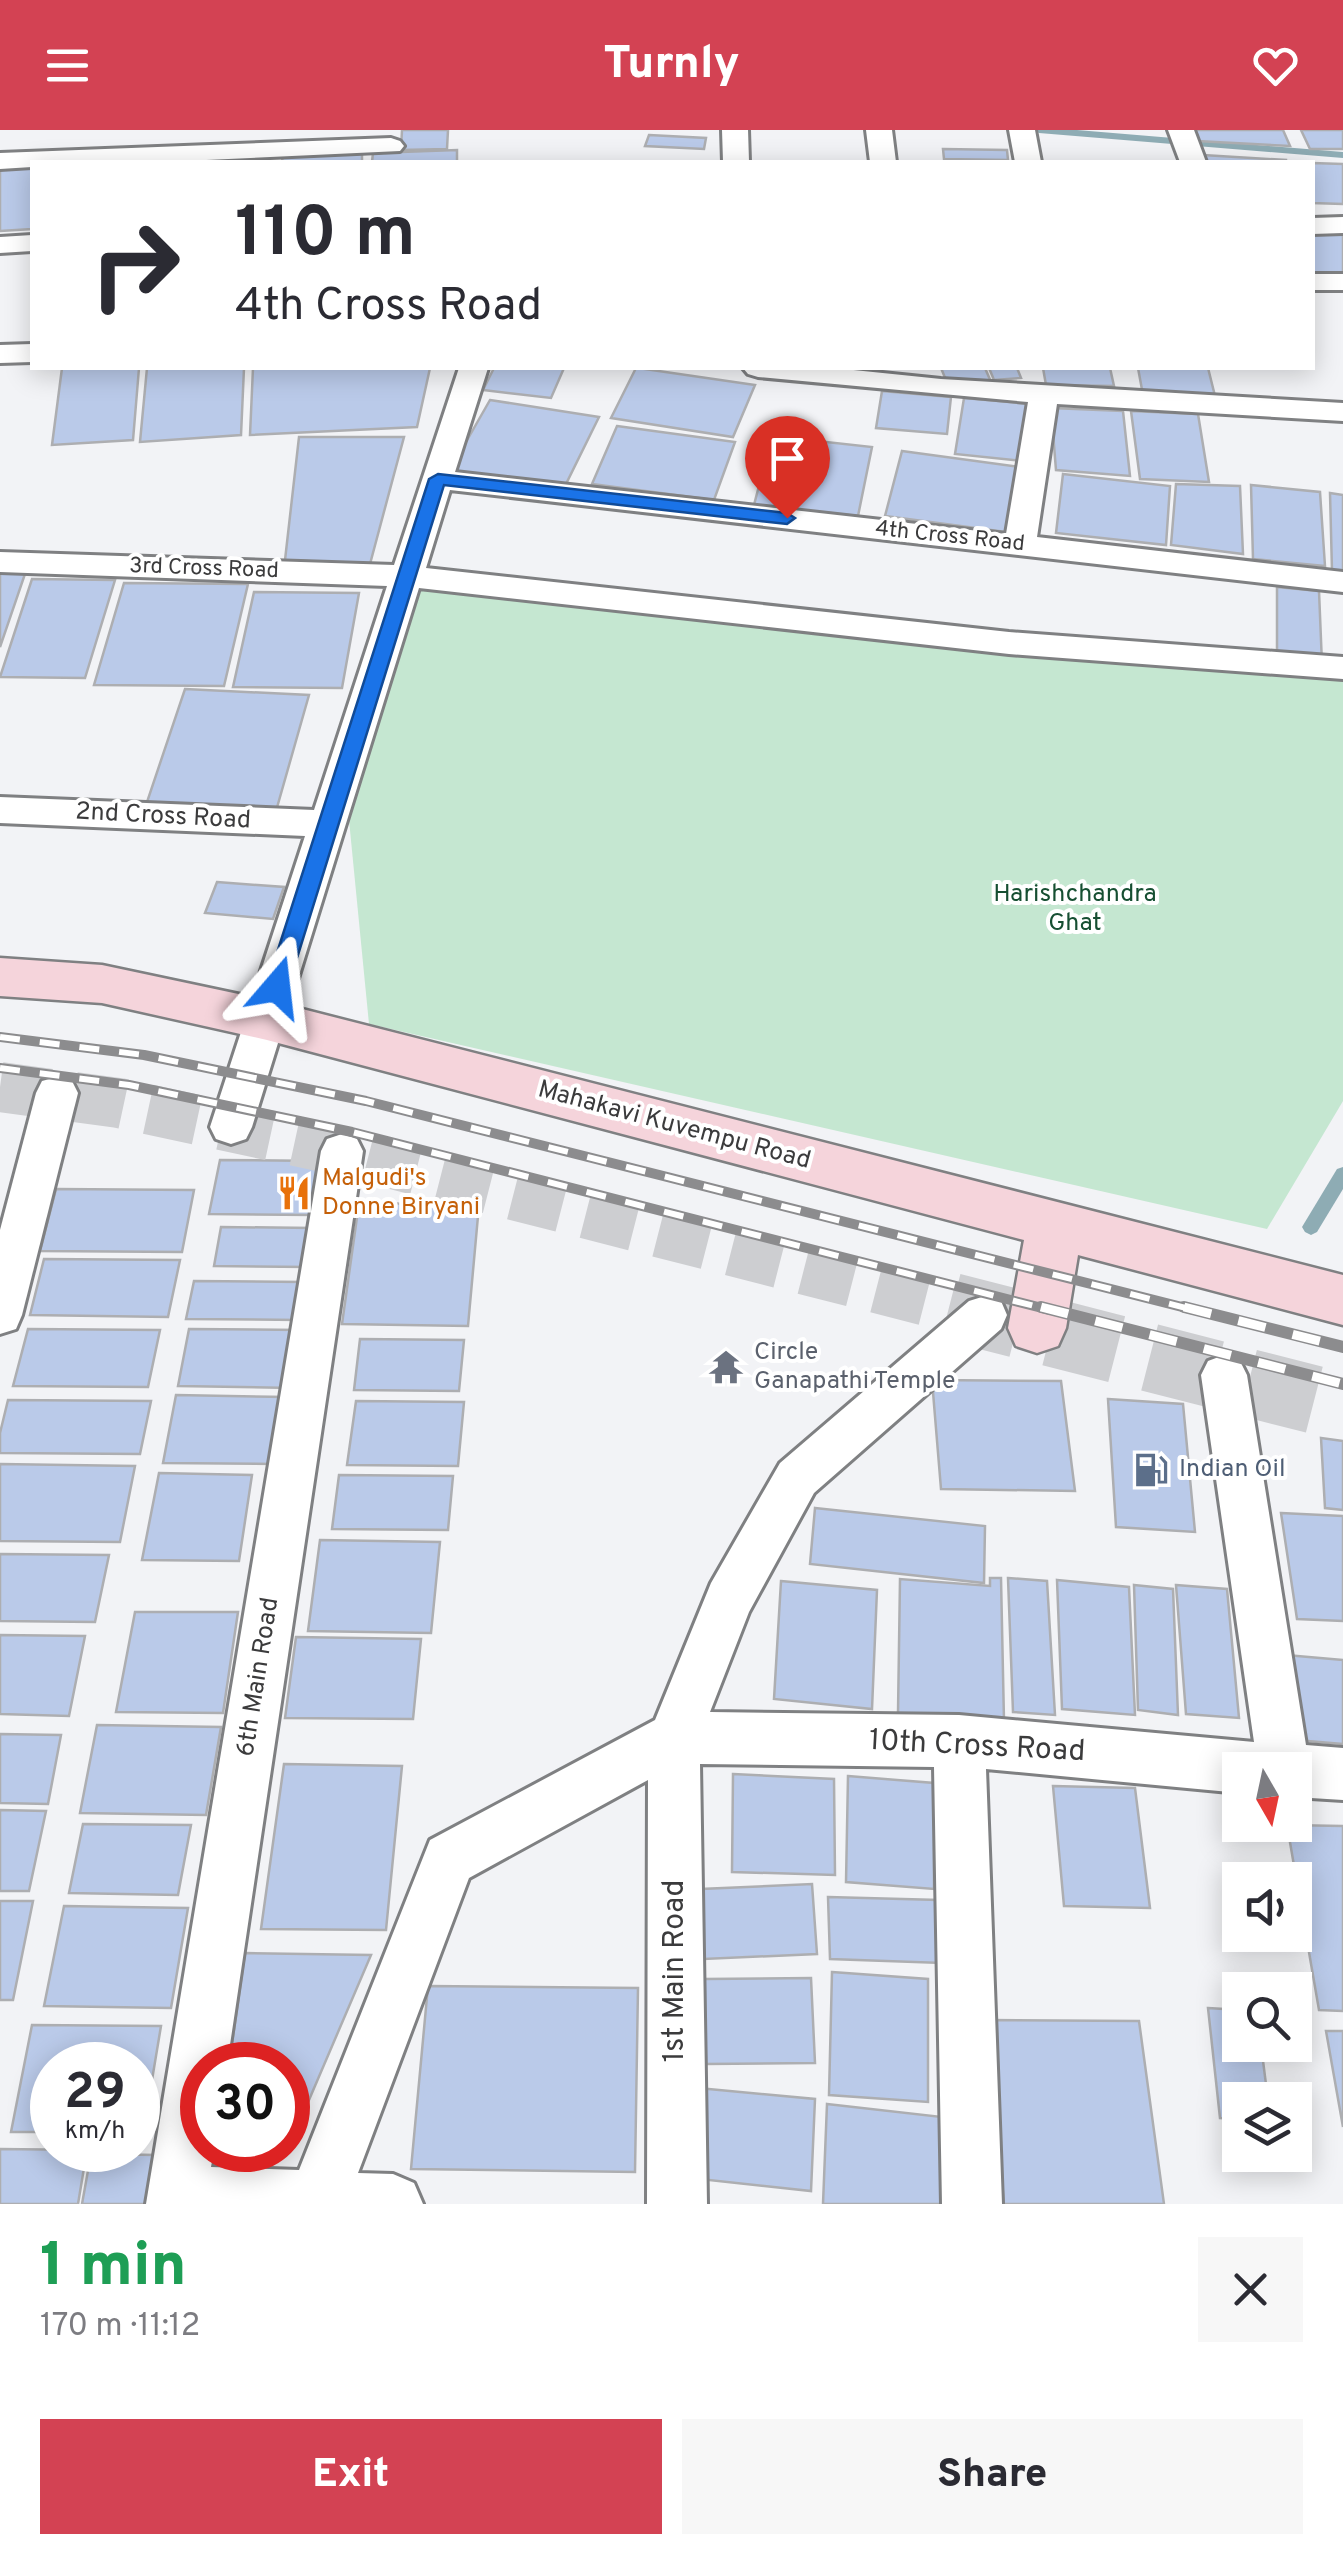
<!DOCTYPE html>
<meta charset="utf-8">
<style>
:root{--surface:#fff;--page:#f7f7f7;--text:#2b2b33;--muted:#7c7c81;--accent:#d34253}
body{margin:0;font-family:Overpass,sans-serif;background:var(--page);color:var(--text);height:100vh;display:flex;flex-direction:column;font-size:38px;white-space:nowrap}
*{box-sizing:border-box;margin:0}
p{font-size:32px;color:var(--muted)}
.icon{flex:none;width:55px;height:55px;fill:none;stroke:currentColor;stroke-width:2;stroke-linecap:round;stroke-linejoin:round}
.map{position:relative;height:2074px;overflow:hidden}
.details{display:flex;flex-direction:column;background:var(--surface);flex:1}
.details>*{flex:none}
.hud{position:absolute;left:30px;top:30px;width:1285px;height:210px;border-radius:0px;box-shadow:0 5px 25px #0003;background:#fff;color:var(--text);overflow:hidden}
.needle{width:65px;rotate:171deg}
.buttons{position:absolute;left:1222px;top:1622px;display:grid;gap:20px}
.buttons a{display:grid;place-items:center;width:90px;height:90px;border-radius:0px;background:var(--surface);box-shadow:0 5px 25px #0003;font-size:50px}
.speed{position:absolute;left:30px;top:1912px;display:flex;gap:20px;font-size:50px;font-weight:700;text-align:center}
.speed>*{display:grid;place-content:center;width:130px;height:130px;border-radius:50%;background:var(--surface);box-shadow:0 5px 25px #0003;line-height:1}
.speed small{font-size:25px;font-weight:400}
.speed .limit{border:15px solid #d22;background:#fff;color:#111}
.pin{position:absolute;display:grid;place-items:center;width:85px;height:85px;color:#fff;margin:-102px -42px;border-radius:50% 50% 50% 0;rotate:-45deg;box-shadow:0 0 10px #0007}
.pin .icon{rotate:45deg}
.me{position:absolute;width:110px;margin:-55px;rotate:17deg;stroke-linejoin:round;filter:drop-shadow(0 0 8px #0008)}
.turn{display:flex;align-items:center;gap:35px;height:210px;padding:0 40px;font-size:45px}
.turn .icon{width:130px;height:130px;stroke-width:2.5}
.turn b{display:block;font-size:70px;line-height:85px}
.round{display:grid;place-items:center;flex:none;width:105px;height:105px;border-radius:0px;background:var(--page)}
.head{display:flex;align-items:center;justify-content:space-between;height:170px;padding:0 40px}
h1{font-size:60px;font-weight:800;line-height:75px;color:#1e9e55}
.primary-button{display:flex;gap:20px;margin-top:auto;padding:20px 40px}
.primary-button a{flex:1;height:115px;border-radius:0px;background:var(--accent);color:#fff;font-size:40px;font-weight:800;line-height:115px;text-align:center}
.primary-button a+a{background:var(--page);color:var(--text)}
header{display:flex;justify-content:space-between;align-items:center;height:130px;padding:0 40px;background:var(--accent);color:#fff;font-size:45px;font-weight:800}
.map>svg:first-child{display:block}
.green{fill:#c5e7d1}
.lines{fill:none;stroke-linecap:round;stroke-linejoin:round}
.stream{fill:#8eacb4;fill-rule:evenodd}
.building{fill:#bacae9;stroke:#adaeb1;stroke-width:2.5}
.secondary-tunnel-far1{stroke:#cdced1;stroke-width:50;stroke-dasharray:50 25;stroke-linecap:butt}
.secondary-tunnel{stroke:#cdced1;stroke-width:68;stroke-dasharray:68 34;stroke-linecap:butt}
.minor-casing{stroke:#7f8082;stroke-width:6}
.secondary-casing{stroke:#7f8082;stroke-width:5}
.minor{fill:#fff;fill-rule:evenodd}
.secondary{fill:#f5d4db;fill-rule:evenodd}
.rail-far1-casing{stroke:#8c8c8e;stroke-width:10}
.rail-casing{stroke:#8c8c8e;stroke-width:12}
.rail-far1{stroke:#fff;stroke-width:6;stroke-dasharray:20;stroke-linecap:butt}
.rail{stroke:#fff;stroke-width:9;stroke-dasharray:28;stroke-linecap:butt}
.route{fill:#1a73e8;stroke:#114b97;stroke-width:2.5}
.labels{text-anchor:middle;dominant-baseline:central;stroke-width:8;stroke-linejoin:round;paint-order:stroke}
.far-street-label{font-size:22px;fill:#3b3b3c;stroke:#fff}
.street-label{font-size:25px;fill:#3b3b3c;stroke:#fff}
.park-label{font-size:25px;fill:#164f32;stroke:#fff}
.food-label{font-size:25px;fill:#c56008;stroke:#fff;text-anchor:start}
.worship-label{font-size:25px;fill:#5b616d;stroke:#fff;text-anchor:start}
.service-label{font-size:25px;fill:#4e5e75;stroke:#fff;text-anchor:start}
.near-street-label{font-size:30px;fill:#3b3b3c;stroke:#fff}
</style>
<header><svg class="icon" aria-label="menu" viewBox="0 0 24 24"><path d="M4 6h16M4 12h16M4 18h16"/></svg>Turnly<svg class="icon" aria-label="heart" viewBox="0 0 24 24"><path d="M12 20l-8-8c-3-5 5-10 8-4 3-6 11-1 8 4z"/></svg></header>
<div class="map">
<svg width="1343" height="2074" viewBox="0 0 1343 2074">
<rect width="100%" height="100%" fill="#f2f3f6"/>
<!-- green -->
<path class="green" d="M427 436 1343 541V971L1267 1099 369 894 349 690Z"/>
<g class="lines">
<!-- stream -->
<g class="stream">
<path d="M1034 0H1077L1343 22V28L1039 3Z"/>
<path d="M1343 1037V1059L1317 1102 1311 1105 1305 1102 1302 1097 1305 1092 1337 1039Z"/>
</g>
</g>
<!-- building -->
<g class="building">
<path d="M402 0H448L447 19 401 20Z"/>
<path d="M1193 0H1283L1290 16 1197 11Z"/>
<path d="M1301 0H1343V19H1310Z"/>
<path d="M649 5 706 8 704 19 645 16Z"/>
<path d="M943 19 1007 20 1008 30 944 29Z"/>
<path d="M362 20V32H282L283 24Z"/>
<path d="M457 20V32H372L373 23Z"/>
<path d="M1203 25 1286 30V32H1204Z"/>
<path d="M1312 33 1343 34V74L1312 73Z"/>
<path d="M32 38V99L0 101V40Z"/>
<path d="M1312 97 1343 100V148H1312Z"/>
<path d="M62 238H139L133 310 52 315Z"/>
<path d="M147 238H244L241 305 140 312Z"/>
<path d="M253 238H430L417 297 250 305Z"/>
<path d="M494 238H564L551 268 483 260Z"/>
<path d="M636 238H638L755 255 733 307 611 288Z"/>
<path d="M941 238H985L991 252 948 255Z"/>
<path d="M989 238H1017L1021 248 994 250Z"/>
<path d="M1043 238H1110L1114 256 1046 255Z"/>
<path d="M1138 238H1208L1215 266 1143 265Z"/>
<path d="M882 261 951 267 947 304 876 298Z"/>
<path d="M964 268 1031 274 1024 331 955 324Z"/>
<path d="M490 270 599 287 564 358 450 340Z"/>
<path d="M1051 278 1123 281 1130 346 1056 340Z"/>
<path d="M1131 281 1198 284 1209 352 1140 349Z"/>
<path d="M617 296 735 312 714 370 592 354Z"/>
<path d="M772 306 872 317 858 386 754 375Z"/>
<path d="M299 307H404L370 434 285 430Z"/>
<path d="M902 321 1020 337 1006 402 885 386Z"/>
<path d="M1063 344 1170 356 1166 415 1056 403Z"/>
<path d="M1176 354 1240 356 1243 424 1171 415Z"/>
<path d="M1251 355 1320 362 1325 436 1253 429Z"/>
<path d="M1330 363 1343 365V442L1332 441Z"/>
<path d="M0 441H26L0 517Z"/>
<path d="M32 449 115 450 85 548 0 547Z"/>
<path d="M124 453 248 454 224 556 94 555Z"/>
<path d="M1277 457 1319 461 1322 534 1277 529Z"/>
<path d="M254 462 359 463 342 558 233 557Z"/>
<path d="M185 559 309 565 276 681 146 675Z"/>
<path d="M217 752 284 757 273 789 205 783Z"/>
<path d="M220 1030 322 1031 313 1085 209 1084Z"/>
<path d="M56 1059 194 1060 182 1122 40 1121Z"/>
<path d="M359 1073 479 1075 468 1196 342 1194Z"/>
<path d="M221 1097 314 1098 309 1137 214 1136Z"/>
<path d="M44 1129 180 1130 168 1187 30 1185Z"/>
<path d="M194 1151 305 1152 299 1190 186 1189Z"/>
<path d="M28 1199 160 1200 148 1257 13 1256Z"/>
<path d="M189 1199 301 1200 292 1258 178 1256Z"/>
<path d="M360 1209 464 1210 459 1261 354 1260Z"/>
<path d="M932 1250 1061 1251 1075 1361 941 1359Z"/>
<path d="M176 1265 286 1267 276 1334 163 1333Z"/>
<path d="M1108 1269 1183 1274 1195 1402 1116 1397Z"/>
<path d="M8 1270 151 1271 140 1324 0 1323V1303Z"/>
<path d="M356 1271 464 1272 458 1336 347 1335Z"/>
<path d="M1321 1308 1343 1311V1380L1325 1378Z"/>
<path d="M0 1334 135 1336 120 1412 0 1411Z"/>
<path d="M159 1343 252 1345 239 1431 142 1430Z"/>
<path d="M339 1345 453 1346 448 1400 332 1399Z"/>
<path d="M815 1378 985 1396 984 1453 810 1434Z"/>
<path d="M1281 1383 1343 1386V1491L1297 1489Z"/>
<path d="M320 1410 440 1412 431 1503 308 1501Z"/>
<path d="M0 1424 109 1425 95 1492 0 1491Z"/>
<path d="M990 1448H1001L1004 1591 898 1583 900 1449 990 1456Z"/>
<path d="M1008 1448 1047 1451 1055 1585 1013 1582Z"/>
<path d="M1057 1450 1129 1457 1135 1585 1062 1579Z"/>
<path d="M781 1451 877 1460 872 1579 774 1569Z"/>
<path d="M1134 1455 1173 1459 1178 1585 1138 1580Z"/>
<path d="M1176 1455 1227 1459 1239 1588 1186 1584Z"/>
<path d="M135 1482H238L223 1583 116 1582Z"/>
<path d="M0 1505 85 1506 69 1586 0 1584Z"/>
<path d="M296 1507 421 1509 413 1589 285 1588Z"/>
<path d="M1286 1525 1343 1530V1614L1296 1610Z"/>
<path d="M97 1595 221 1597 206 1685 80 1683Z"/>
<path d="M0 1604 61 1605 48 1674 0 1673Z"/>
<path d="M284 1634 402 1636 386 1800 261 1799Z"/>
<path d="M733 1644 834 1649 835 1745 732 1742Z"/>
<path d="M848 1646 934 1653V1759L846 1752Z"/>
<path d="M1053 1656 1135 1658 1150 1778 1064 1776Z"/>
<path d="M0 1680 46 1681 29 1761H0Z"/>
<path d="M83 1694 191 1695 178 1765 69 1763Z"/>
<path d="M1287 1695 1343 1696V1881L1319 1880Z"/>
<path d="M812 1754 817 1824 704 1829 701 1759Z"/>
<path d="M828 1767 939 1770 942 1833 830 1829Z"/>
<path d="M0 1771H33L13 1870H0Z"/>
<path d="M64 1776 188 1778 171 1878 44 1876Z"/>
<path d="M245 1823 371 1825 288 2019V1935H229Z"/>
<path d="M832 1842 928 1849V1972L829 1965Z"/>
<path d="M811 1848 815 1933 706 1934 704 1849Z"/>
<path d="M428 1856 638 1858 635 2042 411 2039Z"/>
<path d="M1208 1878 1240 1880V1915H1261L1268 1970H1240V1989L1220 1988Z"/>
<path d="M988 1890 1139 1891 1164 2074H1004Z"/>
<path d="M32 1895 161 1896 143 2004H138V1935H52V2002H11Z"/>
<path d="M1326 1901H1343V1997Z"/>
<path d="M698 1958 815 1969 811 2061 690 2048Z"/>
<path d="M827 1974 951 1988 950 2074H823Z"/>
<path d="M0 2019 87 2020 78 2074H0Z"/>
<path d="M91 2024 158 2025 150 2074H82Z"/>
</g>
<g class="lines">
<!-- secondary-tunnel-far1 -->
<path class="secondary-tunnel-far1" d="M0 957 119 973 342 1021 962 1180"/>
<!-- secondary-tunnel -->
<path class="secondary-tunnel" d="M952 1177 1343 1277"/>
<!-- minor casing -->
<g class="minor-casing">
<g id="minor">
<path d="M722 0H748L749 32H723Z"/>
<path d="M866 0H892L896 32H870Z"/>
<path d="M1009 0H1035L1041 32H1015Z"/>
<path d="M1168 0H1194L1206 32H1180Z"/>
<path d="M391 8 400 11 404 16 400 21 162 32H32V37L0 39V23Z"/>
<path d="M1343 87V103L1312 104V88Z"/>
<path d="M32 105V121L0 123V107Z"/>
<rect x="1312" y="144" width="31" height="16"/>
<path d="M32 214V232L0 233V215Z"/>
<path d="M459 238H488L455 342 1006 404 1028 272 758 247 748 244 743 238H834L941 249 1343 273V291L1057 274 1037 407 1343 442V462L450 360 426 438 1009 502 1343 527V549L1009 524 419 458 252 997 246 1009 231 1014 216 1009 210 997 305 706 0 693V667L314 680 387 456 0 442V422L394 435Z"/>
<path d="M57 947 72 951 78 963 22 1185 16 1199 0 1204V1100L36 963 42 951Z"/>
<path d="M342 1004 357 1009 363 1021 227 1935H202V2020H214L211 2037 299 2040 430 1710 655 1590 711 1453 780 1333 969 1171 985 1166 1001 1171 1007 1185 1001 1199 814 1363 749 1482 710 1582 959 1585 1254 1612 1201 1245 1208 1231 1224 1225 1240 1231 1247 1245 1306 1615 1343 1618V1670L1295 1667V1640H1240V1663L986 1639 1002 2074H942L934 1637 700 1634 707 2074H647L648 1650 469 1748 358 2043 393 2044 414 2053 423 2074H146L321 1021 327 1009Z"/>
</g>
</g>
<!-- secondary casing -->
<g class="secondary-casing">
<path id="secondary" d="M0 828 102 835 267 870 1343 1145V1195L1078 1125 1066 1198 1058 1216 1037 1223 1016 1216 1008 1198 1024 1110 267 910 102 873 0 866Z"/>
</g>
<!-- minor -->
<use href="#minor" class="minor"/>
<!-- secondary -->
<use href="#secondary" class="secondary"/>
<!-- rail-far1 casing -->
<g class="rail-far1-casing">
<g id="rail-far1">
<path d="M0 907 144 925 366 971 1194 1180"/>
<path d="M0 938 129 955 352 1002 1050 1180"/>
</g>
</g>
<!-- rail casing -->
<g class="rail-casing">
<g id="rail">
<path d="M1041 1177 1343 1254"/>
<path d="M1184 1177 1343 1217"/>
</g>
</g>
<!-- rail-far1 -->
<use href="#rail-far1" class="rail-far1"/>
<!-- rail -->
<use href="#rail" class="rail"/>
</g>
<!-- route -->
<path class="route" d="M438 344 787 383 795 388 787 394 444 355 288 857 277 865 270 863 266 857 429 349Z"/>
<!-- icons -->
<defs>
<g id="restaurant-bare" transform="scale(2.7)"><path d="M-5-6h1v4h1v-4h1v4h1v-4h1v5L-1.5 .5V6h-2V.5L-5-1ZM5-6V6H3V1.5H1.5Q1.5-4 5-6Z" fill="#e8710a" stroke="#fff" stroke-width="2.5" paint-order="stroke"/></g>
<g id="temple-bare" transform="scale(2.7)"><path d="M0-6L5-2H3V0L6.5 2.5H4V6H1.5V3h-3V6H-4V2.5H-6.5L-3 0V-2H-5Z" fill="#6b7280" stroke="#fff" stroke-width="2.5" paint-order="stroke"/></g>
<g id="fuel-bare" transform="scale(2.7)"><path d="M-5.5-6h7V0h2V4h1.3V-2.5L3-4.5l.8-.8L6-3V5H2.5V1h-1V6h-7ZM-4.2-4.7v3.2H.2V-4.7Z" fill="#5c6f8a" stroke="#fff" stroke-width="2.5" paint-order="stroke"/></g>
</defs>
<g fill-rule="evenodd">
<use href="#restaurant-bare" x="294" y="1063"/>
<use href="#temple-bare" x="726" y="1237"/>
<use href="#fuel-bare" x="1151" y="1340"/>
</g>
<g class="labels">
<!-- far-street labels -->
<g class="far-street-label">
<text transform="translate(950 407) rotate(6)">4th Cross Road</text>
<text transform="translate(204 439) rotate(2)">3rd Cross Road</text>
</g>
<!-- street labels -->
<g class="street-label">
<text transform="translate(163 687) rotate(3)">2nd Cross Road</text>
<text transform="translate(674 996) rotate(15)">Mahakavi Kuvempu Road</text>
<text transform="translate(259 1547) rotate(-81)">6th Main Road</text>
</g>
<!-- park labels -->
<g class="park-label">
<text x="1075" y="765">Harishchandra<tspan x="1075" dy="29">Ghat</tspan></text>
</g>
<!-- food labels -->
<g class="food-label">
<text x="322" y="1049">Malgudi's<tspan x="322" dy="29">Donne Biryani</tspan></text>
</g>
<!-- worship labels -->
<g class="worship-label">
<text x="754" y="1223">Circle<tspan x="754" dy="29">Ganapathi Temple</tspan></text>
</g>
<!-- service labels -->
<g class="service-label">
<text x="1179" y="1340">Indian Oil</text>
</g>
<!-- near-street labels -->
<g class="near-street-label">
<text transform="translate(977 1617) rotate(3)">10th Cross Road</text>
<text transform="translate(675 1841) rotate(-90)">1st Main Road</text>
</g>
</g>
</svg>
<div class="buttons">
<a><svg class="needle" viewBox="-14 -14 28 28"><path d="M0-13l5 13h-10z" fill="#e53935"/><path d="M0 13l5-13h-10z" fill="#7c7c81"/></svg></a>
<a><svg class="icon" aria-label="sound" viewBox="0 0 24 24"><path d="M4 9h4l5-4v14l-5-4H4zM17 9q2 3 0 6"/></svg></a>
<a><svg class="icon" aria-label="search" viewBox="0 0 24 24"><circle cx="10" cy="10" r="6"/><path d="M15 15l6 6"/></svg></a>
<a><svg class="icon" aria-label="layers" viewBox="0 0 24 24"><path d="M12 4l9 5-9 5-9-5zM3 14l9 5 9-5"/></svg></a>
</div>
<div class="speed"><div>29<small>km/h</small></div><div class="limit">30</div></div>
<div class="pin" style="left:787px;top:388px;background:#d93025"><svg class="icon" aria-label="arrive" viewBox="0 0 24 24"><path d="M6 21V4h12l-3 4 3 4H6"/></svg></div>
<svg class="me" style="left:277px;top:857px" viewBox="-20 -20 40 40"><path d="M0-17L14 15 0 8-14 15z" fill="#1a73e8" stroke="#fff" stroke-width="4"/></svg>
<div class="hud">
<div class="turn"><svg class="icon" aria-label="right" viewBox="0 0 24 24"><path d="M7 20v-9h11M14 6l5 5-5 5"/></svg><div><b>110 m</b>4th Cross Road</div></div>
</div>
</div>
<section class="details">
<div class="head"><div><h1>1 min</h1><p>170 m · 11:12</p></div><a class="round"><svg class="icon" aria-label="close" viewBox="0 0 24 24"><path d="M6 6l12 12M18 6L6 18"/></svg></a></div>
<div class="primary-button"><a>Exit</a><a>Share</a></div>
</section>
